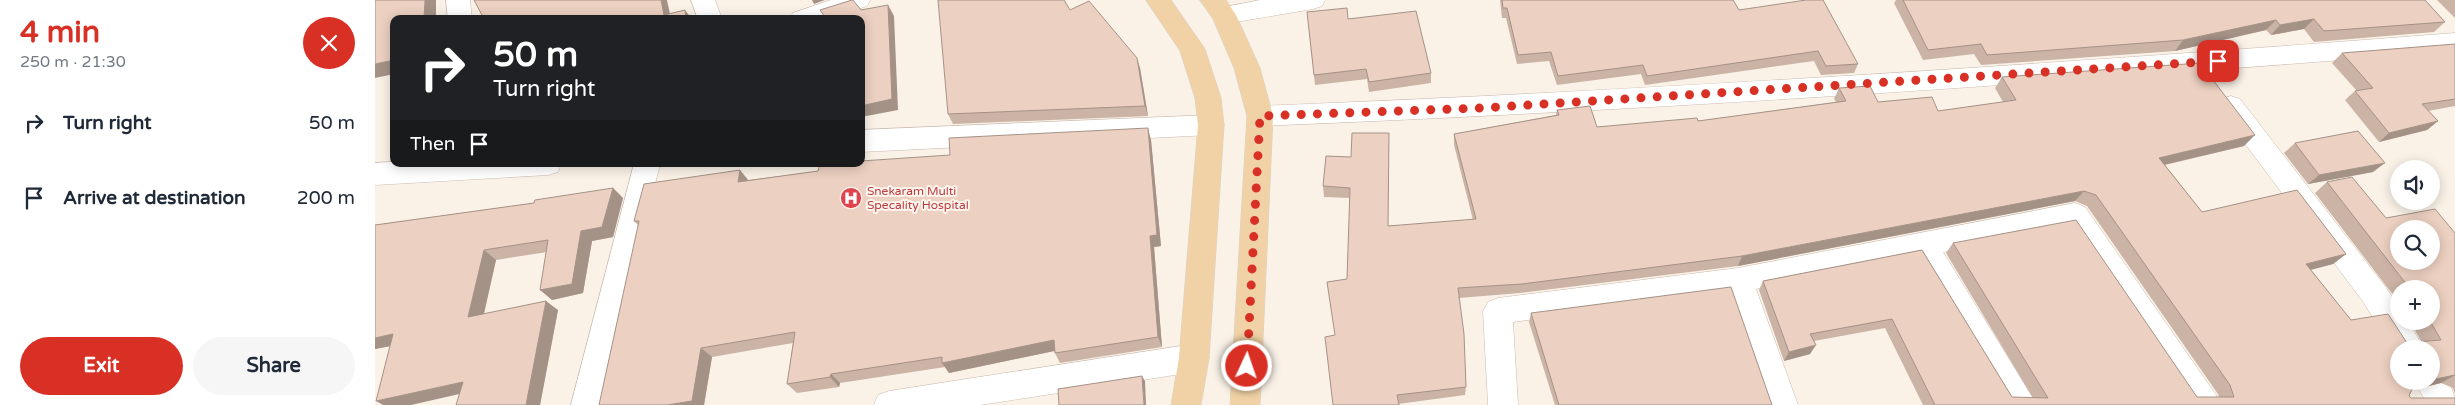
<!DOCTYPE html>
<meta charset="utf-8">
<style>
:root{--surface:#fff;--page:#f6f6f7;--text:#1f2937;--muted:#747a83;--accent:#d93025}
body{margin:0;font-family:"Varela Round",sans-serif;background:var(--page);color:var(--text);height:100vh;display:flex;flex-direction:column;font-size:19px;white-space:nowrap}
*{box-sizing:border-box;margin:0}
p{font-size:16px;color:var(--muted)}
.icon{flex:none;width:28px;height:28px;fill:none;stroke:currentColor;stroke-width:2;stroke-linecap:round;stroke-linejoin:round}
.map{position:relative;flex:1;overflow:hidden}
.drawer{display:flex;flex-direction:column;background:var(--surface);width:375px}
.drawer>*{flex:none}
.banner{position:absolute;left:15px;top:15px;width:475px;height:152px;border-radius:10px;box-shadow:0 2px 12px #0003;background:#202124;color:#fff;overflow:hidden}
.tools{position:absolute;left:2015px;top:160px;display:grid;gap:10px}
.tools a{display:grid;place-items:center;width:50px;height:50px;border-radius:50%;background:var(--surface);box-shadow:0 2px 12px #0003;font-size:25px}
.pin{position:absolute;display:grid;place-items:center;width:42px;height:42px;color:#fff;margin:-21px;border-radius:10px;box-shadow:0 2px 8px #0006}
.me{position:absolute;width:55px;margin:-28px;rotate:3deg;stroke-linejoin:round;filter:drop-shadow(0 0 4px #0008)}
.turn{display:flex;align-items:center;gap:18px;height:105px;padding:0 20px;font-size:22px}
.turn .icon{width:65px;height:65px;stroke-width:2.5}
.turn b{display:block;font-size:35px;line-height:42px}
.then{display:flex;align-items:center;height:48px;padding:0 20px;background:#0003;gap:10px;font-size:19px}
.round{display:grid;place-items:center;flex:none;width:52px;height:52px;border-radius:26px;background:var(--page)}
.summary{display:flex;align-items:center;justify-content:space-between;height:85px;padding:0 20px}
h1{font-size:30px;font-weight:800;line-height:38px;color:var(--accent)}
.button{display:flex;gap:10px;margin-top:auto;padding:10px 20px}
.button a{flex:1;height:58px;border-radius:30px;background:var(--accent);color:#fff;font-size:20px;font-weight:800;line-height:58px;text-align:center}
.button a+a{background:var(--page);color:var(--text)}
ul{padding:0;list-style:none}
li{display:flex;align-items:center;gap:15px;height:75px;padding:0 20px}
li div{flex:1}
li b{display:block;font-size:19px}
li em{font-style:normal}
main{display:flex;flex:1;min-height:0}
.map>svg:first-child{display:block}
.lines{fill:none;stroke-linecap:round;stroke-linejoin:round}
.street-casing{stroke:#cbb9ae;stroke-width:1}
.primary-casing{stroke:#d7d1cd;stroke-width:1}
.street{fill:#fff;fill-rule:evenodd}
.primary{fill:#f1d2a6;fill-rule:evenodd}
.wall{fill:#cbb3a6;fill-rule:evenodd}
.shaded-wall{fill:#a59287}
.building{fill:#ecd0c1;stroke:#a59287;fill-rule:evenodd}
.route{stroke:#d93025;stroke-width:9;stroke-dasharray:0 16.2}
.labels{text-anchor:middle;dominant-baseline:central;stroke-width:4;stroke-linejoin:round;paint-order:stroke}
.health-label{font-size:12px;fill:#be3a42;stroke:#fdf6ed;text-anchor:start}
</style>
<main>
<section class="drawer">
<div class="summary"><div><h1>4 min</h1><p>250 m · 21:30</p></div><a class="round" style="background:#d93025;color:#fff"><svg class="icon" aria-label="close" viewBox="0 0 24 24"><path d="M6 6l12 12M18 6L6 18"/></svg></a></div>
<ul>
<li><svg class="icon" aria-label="right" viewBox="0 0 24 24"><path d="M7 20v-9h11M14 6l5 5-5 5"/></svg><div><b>Turn right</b></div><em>50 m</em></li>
<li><svg class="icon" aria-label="arrive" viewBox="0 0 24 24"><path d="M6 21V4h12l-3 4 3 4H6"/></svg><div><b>Arrive at destination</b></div><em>200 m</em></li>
</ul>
<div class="button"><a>Exit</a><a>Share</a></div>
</section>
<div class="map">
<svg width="2080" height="405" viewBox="0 0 2080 405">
<rect width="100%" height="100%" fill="#faf2e7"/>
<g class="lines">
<!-- street casing -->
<g class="street-casing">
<g id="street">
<path d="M71 0H95L97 19H73Z"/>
<path d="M316 0H340L347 19H323Z"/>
<path d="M456 0H495L492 6 455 19H415L418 13Z"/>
<path d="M885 0H950L947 6 938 9 849 24 840 21 837 15 840 9Z"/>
<path d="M2080 33V51C1682 83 1284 110 885 126L876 123 872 116 876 109 885 106C1284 90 1682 64 2080 33Z"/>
<path d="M1856 96 1865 99 2009 285 2024 307V321H2033L2049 349H2024L2023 359 1989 303 1847 113 1843 106 1847 99Z"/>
<path d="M836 115 845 118 849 125 845 132 836 135 486 152V130Z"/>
<path d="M19 162V164H186L183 172 173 175 0 185V163Z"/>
<path d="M259 164H285L226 405H196Z"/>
<path d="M1700 203 1710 207 1841 395 1845 405H1812L1693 228 1568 252 1662 405H1630L1541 258 1381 289 1423 405H1393L1353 294 1138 322 1143 405H1113L1108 311 1113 302 1123 298 1363 268Z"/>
<path d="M819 344 830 348 834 358 830 368 819 372 605 405H499L503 395 514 391Z"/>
<path d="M2056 368C2071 373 2080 390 2080 405H2053L2039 381H2056Z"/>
</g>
</g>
<!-- primary casing -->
<g class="primary-casing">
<g id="primary">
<path d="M771 0H796L830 49 846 98 849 125 834 358 826 405H796L804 358 823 125 820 98 805 51Z"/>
<path d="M825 0H851L861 15 885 68 898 116 885 405H855L872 116 859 68 838 19Z"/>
</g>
</g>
<!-- street -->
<use href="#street" class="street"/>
<!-- primary -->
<use href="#primary" class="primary"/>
</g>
<!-- wall -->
<g class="wall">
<path d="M1125 0H1358L1364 10 1483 64 1479 73 1446 75 1439 61 1270 85 1266 74 1182 85 1174 61 1142 64 1131 18H1127Z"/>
<path d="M1521 0H2050L2070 22 2059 32 1939 42 1929 29 1896 35 1891 30 1800 51 1606 65 1599 54 1548 60 1519 3Z"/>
<path d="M2062 0H2080V18Z"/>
<path d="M695 10 765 68 773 116 578 124 573 114Z"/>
<path d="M932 12 973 19 1056 73V83L994 92 992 79 940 85Z"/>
<path d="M2080 44V106L2053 111 2063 121 2052 130 2004 142 1970 100 1980 91H1982L1957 63 1967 53Z"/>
<path d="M1627 77 1869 146 1790 165 1827 212 1971 254 1958 264 1936 270 1976 320 2034 346 2040 342 2046 341 2035 321H2056V289H2024V300L2015 291 1940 193 1952 182 2011 218 2080 233V394L2078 388 2066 383 2037 390 2034 396 2036 398 2080 405H1548L1510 328 1439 341 1435 354 1409 361 1384 290 1388 281 1547 250 1637 397 1658 398 1571 253 1578 243 1822 397H1844L1843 394 1712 206 1700 201 1363 266 1145 293 1084 298 1091 387 1090 395 1023 404 960 336 972 279 975 198 949 197 948 186 976 157 1014 133 1013 226 1098 220 1079 145V134L1181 115 1182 110 1222 127 1323 121 1461 102 1459 99 1464 88 1503 102 1563 111 1628 102 1620 88ZM2024 349H2056L2024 381Z"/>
<path d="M776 140 786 246 779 247 787 347 685 363 679 351 574 373 570 367 465 383 464 387 422 393 412 384 418 343 337 357 329 405 263 225 259 221 373 180 575 155Z"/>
<path d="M1920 143 1998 172 1933 184 1909 153Z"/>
<path d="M238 188 248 198 238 237 217 241 208 293 177 300 172 252 121 260 109 314 183 310 165 405H81L85 394 15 346 0 349V225L159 203Z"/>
<path d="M1156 313 1397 405H1180L1154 322Z"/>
</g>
<!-- shaded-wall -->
<g class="shaded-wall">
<path d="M50 0H61V19H49Z"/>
<path d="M286 0H292L296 19 289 15Z"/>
<path d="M437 0H450L439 4Z"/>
<path d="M513 5 519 16 523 110 486 117V106Z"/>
<path d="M310 10 317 19H311Z"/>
<path d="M1939 19 1929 29 1896 35 1905 25Z"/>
<path d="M1901 20 1891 30 1800 51 1808 40Z"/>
<path d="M762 58 765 68 773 116 770 106Z"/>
<path d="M19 60V74L0 78V64Z"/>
<path d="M2063 121 2052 130 2004 142 2014 133Z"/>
<path d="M773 128 776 140 786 246 779 247 787 347 783 337 775 236Z"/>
<path d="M1880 135 1869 146 1775 168 1784 158Z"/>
<path d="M2010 163 1998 172 1933 184 1944 175Z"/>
<path d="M365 170 374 181 363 182Z"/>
<path d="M238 188 248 198 238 237 217 241 208 293 177 300 165 290 206 231Z"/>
<path d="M1709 191 1700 201 1363 266 1367 256Z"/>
<path d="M109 250 121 260 106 326 93 317Z"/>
<path d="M1971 254 1958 264 1919 274 1931 264Z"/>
<path d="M171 301 183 310 165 405H151Z"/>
<path d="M18 334 32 343 0 349V338Z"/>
<path d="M679 340 684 350 574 373 567 363Z"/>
<path d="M1441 345 1435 354 1409 361 1414 352Z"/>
<path d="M326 348 337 357 329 405H292Z"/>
<path d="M456 374 465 383 464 387 455 377Z"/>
<path d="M2080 375 2066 383 2025 393 2039 384 2052 381H2056V380Z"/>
<path d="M767 376 770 381 771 405H769Z"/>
<path d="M88 382 102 390 36 405H8L1 401Z"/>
</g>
<!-- building -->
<g class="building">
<path d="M0 0H50L49 19H19V60L0 64Z"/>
<path d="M99 0H286L289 15 310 10 311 19H109Z"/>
<path d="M477 0H478L486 10 513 5 517 99 486 106V19H441L450 17 445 10Z"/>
<path d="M563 0H689L695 10 714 1 762 58 770 106 573 114Z"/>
<path d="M1127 0H1358L1364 10 1431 0H1448L1483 64 1451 66 1443 51 1272 76 1268 65 1183 76 1176 52 1143 55 1132 8H1128Z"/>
<path d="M1528 0H2050L2070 22 1949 31 1939 19 1905 25 1901 20 1808 40 1612 55 1606 44 1553 50Z"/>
<path d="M972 8 973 19 1041 11 1056 73 994 82 991 69 939 75 932 12Z"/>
<path d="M2080 44V99L2047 104 2063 121 2014 133 1980 91 1998 88 1967 53Z"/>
<path d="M1825 63 1880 135 1784 158 1827 212 1922 190 1971 254 1931 264 1976 320 2013 314 2036 349H2024V381H2052L2039 384 2034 396 2036 398H2080V405H1560L1517 319 1435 334 1441 345 1414 352 1388 281 1547 250 1637 397 1673 398 1578 243 1701 220 1822 397H1859L1855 385 1721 195 1709 191 1367 256 1147 284 1083 288 1089 334 1091 387 1022 395 1024 405H958L950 337 960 335 952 282 972 279 975 188 948 186 951 156 976 157 977 133H1014L1013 226 1101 219 1079 134 1184 115 1182 110 1215 106 1222 127 1322 118 1323 121 1471 101 1464 88 1495 86 1503 102 1557 97 1563 111 1641 100 1627 77Z"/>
<path d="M773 128 782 235 775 236 783 337 680 353 679 340 567 363V357L456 374 455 377 412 384 420 332 326 348 317 401 292 405H224L264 221H259L269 184 365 170 363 182 443 171 445 164H486V161L575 155 574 138Z"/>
<path d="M1983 131 2010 163 1944 175 1920 143Z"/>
<path d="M1977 177 2011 218 2060 209 2080 233V375L2056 380V349H2041L2040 342 2066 340 2055 321H2056V289H2036L2029 281 1952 182ZM2024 229H2056V261H2024Z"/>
<path d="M238 188 227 227 206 231 197 284 165 290 173 240 109 250 93 317 171 301 151 405H81L88 382 1 401 18 334 0 338V225L159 203 160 200Z"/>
<path d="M1356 287 1397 405H1184L1156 313Z"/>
<path d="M767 376 769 405H684L683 389Z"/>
</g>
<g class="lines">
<!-- route -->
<path class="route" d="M872 366 885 116 1107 108 1843 61"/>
</g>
<!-- icons -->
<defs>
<g id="hospital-disc" transform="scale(1.125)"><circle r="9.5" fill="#e0444e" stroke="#fdf6ed"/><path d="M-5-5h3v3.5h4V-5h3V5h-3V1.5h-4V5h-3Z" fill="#fff"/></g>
</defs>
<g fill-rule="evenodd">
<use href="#hospital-disc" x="476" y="198"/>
</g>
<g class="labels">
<!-- health labels -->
<g class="health-label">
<text x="492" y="191">Snekaram Multi<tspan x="492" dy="14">Specality Hospital</tspan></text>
</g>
</g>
</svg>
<div class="tools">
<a><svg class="icon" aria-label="sound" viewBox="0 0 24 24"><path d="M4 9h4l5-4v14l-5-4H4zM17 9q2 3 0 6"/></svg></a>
<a><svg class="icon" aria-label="search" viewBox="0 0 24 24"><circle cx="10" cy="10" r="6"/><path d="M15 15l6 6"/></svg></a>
<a>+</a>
<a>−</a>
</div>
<div class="pin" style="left:1843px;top:61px;background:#d93025"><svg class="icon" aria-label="arrive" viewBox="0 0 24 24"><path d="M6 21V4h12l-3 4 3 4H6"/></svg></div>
<svg class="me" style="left:872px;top:366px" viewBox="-20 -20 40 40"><circle r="17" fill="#d93025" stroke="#fff" stroke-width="3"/><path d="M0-11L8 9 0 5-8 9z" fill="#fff"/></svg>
<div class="banner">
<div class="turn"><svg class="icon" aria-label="right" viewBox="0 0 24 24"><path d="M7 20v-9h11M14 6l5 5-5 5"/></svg><div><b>50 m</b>Turn right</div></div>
<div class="then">Then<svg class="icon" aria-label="arrive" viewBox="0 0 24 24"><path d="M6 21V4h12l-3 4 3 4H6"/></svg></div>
</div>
</div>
</main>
